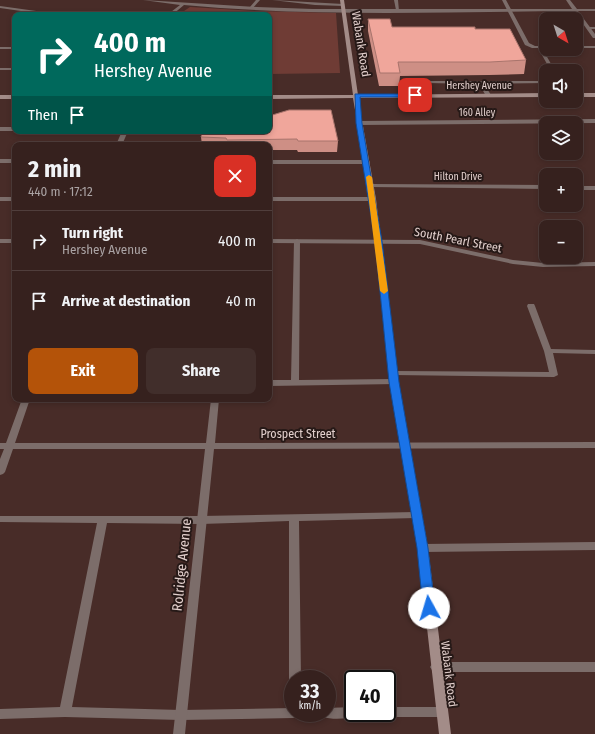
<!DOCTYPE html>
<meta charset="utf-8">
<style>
:root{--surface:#36211e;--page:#412e2b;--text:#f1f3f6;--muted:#aaa3a4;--line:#503e3c;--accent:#b45309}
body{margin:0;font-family:"Fira Sans Condensed",sans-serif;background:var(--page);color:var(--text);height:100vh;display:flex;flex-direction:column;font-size:15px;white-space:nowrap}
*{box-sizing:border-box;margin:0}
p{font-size:13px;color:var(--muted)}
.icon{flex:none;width:22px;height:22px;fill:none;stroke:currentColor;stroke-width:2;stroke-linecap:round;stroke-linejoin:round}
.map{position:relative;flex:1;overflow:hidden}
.panel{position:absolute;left:12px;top:142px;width:260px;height:260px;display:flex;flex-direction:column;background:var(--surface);border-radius:8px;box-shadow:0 2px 6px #0003,0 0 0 1px var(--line)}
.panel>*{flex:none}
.hud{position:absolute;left:12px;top:12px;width:260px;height:122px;border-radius:8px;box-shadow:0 2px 6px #0003,0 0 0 1px var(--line);background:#00695c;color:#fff;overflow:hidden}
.needle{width:26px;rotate:141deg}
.tools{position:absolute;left:539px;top:12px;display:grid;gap:8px}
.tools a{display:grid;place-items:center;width:44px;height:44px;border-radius:8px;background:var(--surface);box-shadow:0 2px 6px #0003,0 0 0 1px var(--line);font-size:20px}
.speed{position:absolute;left:284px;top:670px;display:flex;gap:8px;font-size:20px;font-weight:700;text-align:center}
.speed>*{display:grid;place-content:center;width:52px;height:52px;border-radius:50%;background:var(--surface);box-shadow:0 2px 6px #0003,0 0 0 1px var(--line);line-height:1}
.speed small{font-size:10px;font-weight:400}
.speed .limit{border:2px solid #111;border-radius:6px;background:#fff;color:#111}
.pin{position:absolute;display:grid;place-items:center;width:34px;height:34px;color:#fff;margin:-17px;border-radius:8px;box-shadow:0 2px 6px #0006}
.me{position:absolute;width:44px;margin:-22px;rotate:354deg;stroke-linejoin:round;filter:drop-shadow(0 0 3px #0008)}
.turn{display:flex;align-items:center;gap:14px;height:84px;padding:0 16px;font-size:18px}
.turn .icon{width:52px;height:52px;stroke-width:2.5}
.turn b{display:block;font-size:28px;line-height:34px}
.then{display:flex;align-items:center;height:38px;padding:0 16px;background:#0003;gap:8px;font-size:15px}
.round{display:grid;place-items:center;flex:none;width:42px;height:42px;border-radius:8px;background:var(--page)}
.headline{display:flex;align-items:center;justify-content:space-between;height:68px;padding:0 16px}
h1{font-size:24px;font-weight:700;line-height:30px}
.action{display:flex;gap:8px;margin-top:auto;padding:8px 16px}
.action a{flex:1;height:46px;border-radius:8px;background:var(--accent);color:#fff;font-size:16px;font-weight:700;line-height:46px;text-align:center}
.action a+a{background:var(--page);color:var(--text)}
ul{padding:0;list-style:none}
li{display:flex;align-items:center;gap:12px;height:60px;padding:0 16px;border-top:1px solid var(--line)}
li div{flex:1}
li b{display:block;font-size:15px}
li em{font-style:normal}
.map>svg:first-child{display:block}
.green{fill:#6f3c35}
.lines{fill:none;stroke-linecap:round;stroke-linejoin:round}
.lane{fill:#7c6d6a;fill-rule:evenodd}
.street{fill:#7c6d6a;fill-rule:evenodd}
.secondary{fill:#a38c88;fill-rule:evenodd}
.wall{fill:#ce8f85}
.building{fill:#f0a69b;stroke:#a8746c}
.route{fill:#1a73e8;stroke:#114b97}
.slow{fill:#f59e0b}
.labels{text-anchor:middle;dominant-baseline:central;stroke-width:4;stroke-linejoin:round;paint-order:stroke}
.far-street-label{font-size:10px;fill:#e2cfcc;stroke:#261917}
.street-label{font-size:12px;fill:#e2cfcc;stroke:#261917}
.near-street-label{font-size:14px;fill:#e2cfcc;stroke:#261917}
</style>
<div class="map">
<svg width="595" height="734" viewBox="0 0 595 734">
<rect width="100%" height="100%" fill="#482c28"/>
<!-- green -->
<path class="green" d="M190 7 255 11 336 13 340 73 269 74V15H178Z"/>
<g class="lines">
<!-- lane -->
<g class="lane">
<path d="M256 0H260L252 9H250V7Z"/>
<path d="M272 0 343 4 345 5 343 6 315 5Z"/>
<path d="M394 0H398L399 11 396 10Z"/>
<path d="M502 0H506L529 43 535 46H546V48H542L555 71H551L538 48H532L525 45Z"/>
<path d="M589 27H595V29H587V28Z"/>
<rect x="576" y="46" width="19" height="2"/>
<rect x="0" y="68" width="15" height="2"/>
<path d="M425 81H546V83L484 84 491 95 488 97 486 96 479 84 427 83 425 82Z"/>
<path d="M595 119V123L359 125 356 123 359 121Z"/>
<rect x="0" y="127" width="15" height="4"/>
<rect x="0" y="197" width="15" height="4"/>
<path d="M269 197H373L376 199 373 201H269Z"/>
<path d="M297 239 300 241 299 380 394 379 397 380 398 382 397 384 269 386V380H291L294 241Z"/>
<path d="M528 304H534L535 306 551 349 595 350V354L553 353 558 375 554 377 393 375 389 373 393 371 549 372 544 351 527 306Z"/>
<path d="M416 512 419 513 421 515 419 517 416 518 299 521 301 679H293V683L291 682 289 679V521L201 524 107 523 72 707 181 710 293 708V713H299L297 717 293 718 181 720 65 717 0 719V709L60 707 97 523 0 522V516H201Z"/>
<path d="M595 542V550L423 552 419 551 418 548 419 545 423 544Z"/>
<path d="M436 662H595V672H436L432 670 430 667 432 664Z"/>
<path d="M353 707V713H358L357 716C348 719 332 720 323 717L321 713H327V708Z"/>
<path d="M387 707H442L446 708 448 712 446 716 442 717H387L383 716 382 713H387Z"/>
</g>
<!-- street -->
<g class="street">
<path d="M143 0 257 7 313 9H572L566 0H570L577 9H595V11H578L595 34V38H593L574 11C444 12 314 17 184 5L172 15H167L180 5Z"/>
<path d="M0 6 58 14 60 15H49L0 8Z"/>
<rect x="0" y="47" width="15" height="2"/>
<path d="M122 131H128L122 145H116Z"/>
<rect x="0" y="159" width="15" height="4"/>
<path d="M269 160H367L370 162 367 164H269Z"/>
<path d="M371 184 546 185V189L369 187 368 186Z"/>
<rect x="576" y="186" width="19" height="4"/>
<rect x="0" y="239" width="15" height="4"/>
<path d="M269 239 420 240 513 260 543 263 595 262V266L543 267 513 264 420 244 269 243Z"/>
<path d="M22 399H30L15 443H206L211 399H219L215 443 595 442V448L214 449 185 734H173L205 449H13L5 472 3 474 0 475V459L4 449H0V443H6Z"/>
</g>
<!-- secondary -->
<g class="secondary">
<path d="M340 0H344L358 95 546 93V97L358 98 376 199 398 382 428 548 451 734H439L418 548 390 382 370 199 353 98 269 99V95H353Z"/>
<rect x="576" y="93" width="19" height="4"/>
<rect x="0" y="95" width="15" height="4"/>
</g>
</g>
<!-- wall -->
<g class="wall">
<path d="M368 19 392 27 475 29 526 60 524 74 489 75 400 76 399 86H379L368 31Z"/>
<path d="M203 131 338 141 337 152H298L297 150H269V145H202L201 137Z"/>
</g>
<!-- building -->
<g class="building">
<path d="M368 19H390L392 27H475V29H510L526 60 490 62H398L400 73H380Z"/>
<path d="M289 110H331L338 141H298L297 139 227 140 226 138 201 137 203 131H269V116Z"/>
</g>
<!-- route -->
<path class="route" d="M355 94H415L418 95 415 97H360L362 123 382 241 399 382 428 548 435 608 434 611 429 612 425 611 423 608 417 548 389 382 375 241 356 123Z"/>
<!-- slow -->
<path class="slow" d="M369 175 372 177 388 291 384 294 380 291 366 177Z"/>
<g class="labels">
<!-- far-street labels -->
<g class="far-street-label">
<text x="479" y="86">Hershey Avenue</text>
<text x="477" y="113">160 Alley</text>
<text x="458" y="177">Hilton Drive</text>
</g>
<!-- street labels -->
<g class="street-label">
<text transform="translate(361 44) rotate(81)">Wabank Road</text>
<text transform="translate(458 240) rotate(11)">South Pearl Street</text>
<text x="298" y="434">Prospect Street</text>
<text transform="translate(449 674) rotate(83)">Wabank Road</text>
</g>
<!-- near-street labels -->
<g class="near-street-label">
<text transform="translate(182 565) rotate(-84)">Rolridge Avenue</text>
</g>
</g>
</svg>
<div class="tools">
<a><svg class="needle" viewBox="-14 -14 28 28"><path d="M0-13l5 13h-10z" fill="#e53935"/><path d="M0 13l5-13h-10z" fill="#aaa3a4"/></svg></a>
<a><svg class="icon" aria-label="sound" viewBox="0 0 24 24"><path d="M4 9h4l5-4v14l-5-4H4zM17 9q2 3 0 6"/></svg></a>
<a><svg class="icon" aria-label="layers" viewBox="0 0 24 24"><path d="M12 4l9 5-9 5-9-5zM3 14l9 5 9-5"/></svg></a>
<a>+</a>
<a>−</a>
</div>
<div class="speed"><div>33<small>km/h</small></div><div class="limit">40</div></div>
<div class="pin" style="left:415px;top:95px;background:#d93025"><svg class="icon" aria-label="arrive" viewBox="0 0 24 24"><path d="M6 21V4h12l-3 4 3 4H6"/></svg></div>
<svg class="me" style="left:429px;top:608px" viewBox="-20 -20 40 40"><circle r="19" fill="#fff"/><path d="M0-13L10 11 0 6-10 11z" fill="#1a73e8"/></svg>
<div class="hud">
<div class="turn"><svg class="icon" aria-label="right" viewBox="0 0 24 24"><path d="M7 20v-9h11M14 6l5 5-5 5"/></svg><div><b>400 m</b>Hershey Avenue</div></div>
<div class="then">Then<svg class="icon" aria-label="arrive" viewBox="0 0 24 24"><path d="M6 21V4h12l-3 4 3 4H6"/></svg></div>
</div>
<section class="panel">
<div class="headline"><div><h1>2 min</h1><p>440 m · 17:12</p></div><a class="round" style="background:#d93025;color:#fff"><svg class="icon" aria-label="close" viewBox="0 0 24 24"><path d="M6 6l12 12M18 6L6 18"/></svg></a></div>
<ul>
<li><svg class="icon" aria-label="right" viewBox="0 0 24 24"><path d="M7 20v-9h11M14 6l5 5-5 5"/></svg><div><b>Turn right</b><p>Hershey Avenue</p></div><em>400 m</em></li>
<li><svg class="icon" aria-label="arrive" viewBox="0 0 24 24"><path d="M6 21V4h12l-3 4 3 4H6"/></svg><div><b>Arrive at destination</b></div><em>40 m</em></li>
</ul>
<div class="action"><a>Exit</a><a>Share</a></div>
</section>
</div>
